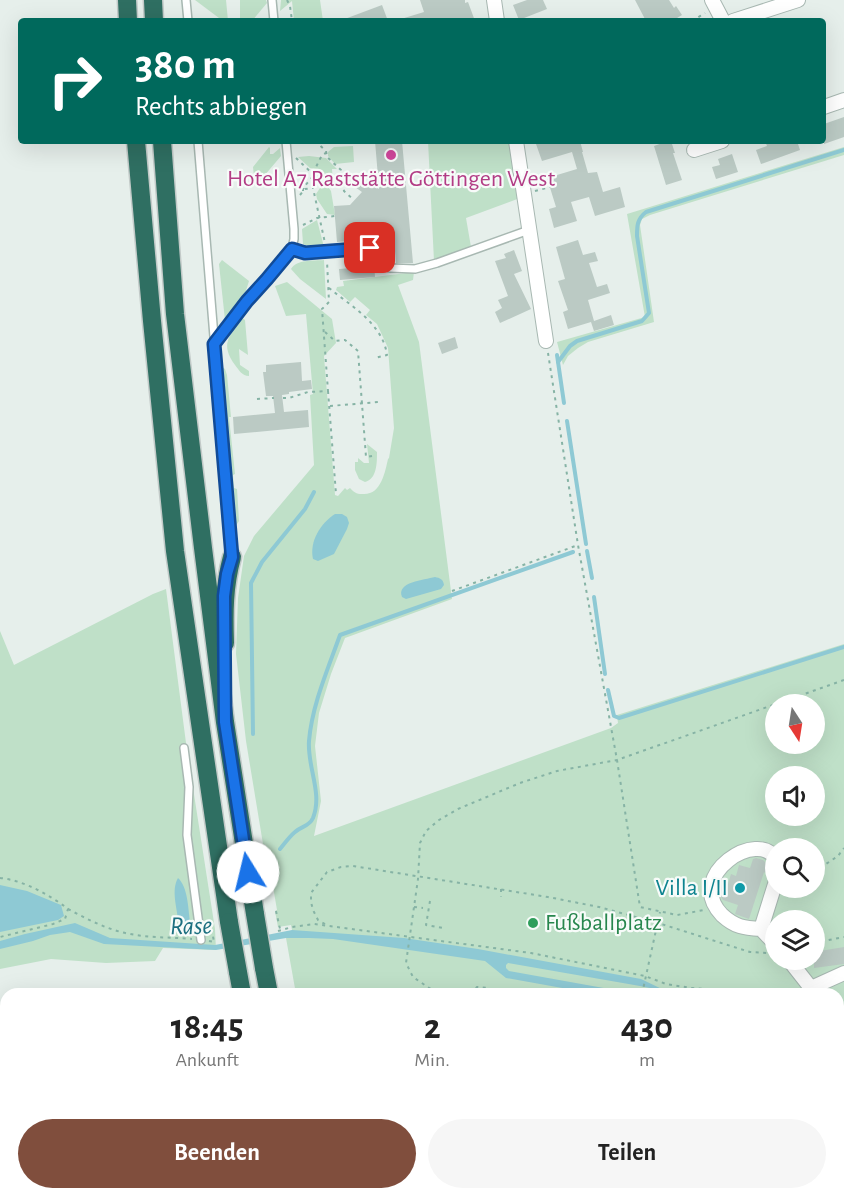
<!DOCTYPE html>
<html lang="de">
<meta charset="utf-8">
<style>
:root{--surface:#fff;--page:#f6f6f6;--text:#222;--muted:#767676;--accent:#804e3d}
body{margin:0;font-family:"Alegreya Sans",sans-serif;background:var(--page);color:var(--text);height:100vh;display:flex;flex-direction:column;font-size:22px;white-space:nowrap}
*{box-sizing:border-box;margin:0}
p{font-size:20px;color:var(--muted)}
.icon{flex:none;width:33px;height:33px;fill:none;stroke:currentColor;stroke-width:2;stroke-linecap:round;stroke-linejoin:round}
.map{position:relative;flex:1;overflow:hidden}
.panel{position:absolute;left:0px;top:988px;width:844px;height:212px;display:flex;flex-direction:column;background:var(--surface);border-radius:18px 18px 0 0;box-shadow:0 6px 24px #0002}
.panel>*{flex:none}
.guide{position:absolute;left:18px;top:18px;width:808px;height:126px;border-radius:6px;box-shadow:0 6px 24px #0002;background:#00695c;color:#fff;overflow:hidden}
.needle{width:39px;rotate:168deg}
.buttons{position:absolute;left:765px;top:694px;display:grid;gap:12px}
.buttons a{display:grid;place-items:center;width:60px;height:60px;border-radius:50%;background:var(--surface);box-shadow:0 6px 24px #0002;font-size:30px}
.pin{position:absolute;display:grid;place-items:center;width:51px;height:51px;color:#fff;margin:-26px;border-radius:12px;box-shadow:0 3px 9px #0006}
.me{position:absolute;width:66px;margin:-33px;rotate:351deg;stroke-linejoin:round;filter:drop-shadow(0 0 4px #0008)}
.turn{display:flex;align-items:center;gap:21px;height:126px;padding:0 18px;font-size:27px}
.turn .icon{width:78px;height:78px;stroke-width:2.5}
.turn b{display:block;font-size:42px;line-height:51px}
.eta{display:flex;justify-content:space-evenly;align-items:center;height:102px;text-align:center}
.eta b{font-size:36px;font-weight:700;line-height:42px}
.action{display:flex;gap:12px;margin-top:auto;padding:12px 18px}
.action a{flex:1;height:69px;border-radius:36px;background:var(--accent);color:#fff;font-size:24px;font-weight:700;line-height:69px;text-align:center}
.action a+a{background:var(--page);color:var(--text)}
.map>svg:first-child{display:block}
.green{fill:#bfe0c8;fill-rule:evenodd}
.water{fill:#8ec9d4}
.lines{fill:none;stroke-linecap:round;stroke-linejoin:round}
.stream{stroke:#8ec9d4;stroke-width:4}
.building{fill:#bbcac4}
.service-casing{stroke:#a8b8b2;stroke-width:10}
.minor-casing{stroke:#a8b8b2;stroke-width:16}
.motorway-casing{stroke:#c2cac8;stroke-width:21}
.path{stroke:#86b3a5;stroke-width:2;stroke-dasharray:3 4.5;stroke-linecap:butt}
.service{stroke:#fff;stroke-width:7}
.minor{stroke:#fff;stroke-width:14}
.motorway{stroke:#2f6f62;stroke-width:18}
.motorway-bridge-casing{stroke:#c2cac8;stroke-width:21;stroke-linecap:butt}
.motorway-bridge{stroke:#2f6f62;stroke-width:18}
.route-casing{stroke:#114b97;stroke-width:15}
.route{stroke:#1a73e8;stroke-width:10}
.hotel-dot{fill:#d1479c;stroke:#f7fbf9;stroke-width:2}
.culture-dot{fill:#0f9aa8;stroke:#f7fbf9;stroke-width:2}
.leisure-dot{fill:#2e9e5b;stroke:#f7fbf9;stroke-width:2}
.labels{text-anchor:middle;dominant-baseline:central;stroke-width:4.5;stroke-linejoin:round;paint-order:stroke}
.hotel-label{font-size:24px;fill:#b23c85;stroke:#f7fbf9}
.culture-label{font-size:24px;fill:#0d838f;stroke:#f7fbf9;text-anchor:end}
.leisure-label{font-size:24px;fill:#27864d;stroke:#f7fbf9;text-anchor:start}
.water-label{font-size:26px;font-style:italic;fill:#1c6f80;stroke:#f7fbf9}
</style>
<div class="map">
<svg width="844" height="1199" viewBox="0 0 844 1199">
<rect width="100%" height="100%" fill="#e6efeb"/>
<!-- green -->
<g class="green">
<path d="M195 0H226L228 21H223Z"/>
<path d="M240 0H266L267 3 252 21H240Z"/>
<path d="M281 0H320L323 21H294L292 1 280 11Z"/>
<path d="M428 141H511L520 198 466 218 471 247 434 261Z"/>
<path d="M353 146 354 162 335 164 328 156V152L334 147Z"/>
<path d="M269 147 270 148V154H273L280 148 281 156 259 182 254 177 253 167Z"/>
<path d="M844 147V155L650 215 642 219 640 225 654 322 588 342 578 348 568 356 563 365 557 342 645 317 627 214Z"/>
<path d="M309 156 326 158 337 169H332L333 184 330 183 328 187 331 191 335 215 327 214 317 199 316 194 320 188 321 181 324 183 328 179 316 169 310 168 298 157Z"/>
<path d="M317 220 324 247 312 248 303 244 302 229Z"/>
<path d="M222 260 249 281 244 297 225 320 219 264Z"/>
<path d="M324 260 326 299 300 279 291 269C297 259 313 261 324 260Z"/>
<path d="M414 272 413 280 398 285 419 342 452 599 345 638 331 674 319 713 315 746 321 801 314 836 611 728 618 723 617 715 844 644V1199H333L332 1194H838V994H296L286 938 292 930 291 925 278 927 275 911 277 910 266 845 263 844 246 741 236 654 238 598 244 556 254 536 314 465 310 395 313 394 306 314 286 316 275 286 287 282 332 319 336 343 324 356 335 495 338 496 345 488 347 490 350 488C354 492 356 494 362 494 381 496 385 472 388 459L389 458 394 428 388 348 377 324 366 315 370 310 355 297 350 302 336 290 337 287 344 286 343 281ZM776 705H814V744H776ZM776 777H814V816H776ZM776 849H814V888H776ZM776 921H814V960H776Z"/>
<path d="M242 318 245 320 248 355 239 349 240 365 249 371V376C242 376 239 370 235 365 220 344 229 336 242 318Z"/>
<path d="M222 367 225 369 227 375 231 417H229L235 474 233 475 234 488 237 489 239 521 235 527 234 526Z"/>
<path d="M367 444 377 452C377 463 377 479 365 482L359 479 355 470V462H358V458L364 463H369Z"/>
<path d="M166 589 186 743 215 929 216 950 163 948 155 961 106 963 51 959 0 969V631L14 665 153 594Z"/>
<path d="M0 1022H6V1194H86V1199H0Z"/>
</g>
<!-- water -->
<g class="water">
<path d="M335 514H342L347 517 349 523 347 529 334 554 318 561 313 559C309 541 321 523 335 514Z"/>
<path d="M435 577C440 578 443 579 444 585L441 589 406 599 402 597C396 582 424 580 435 577Z"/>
<path d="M178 878C188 887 188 908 190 921L188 925 183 926 180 924 178 920C177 907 171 890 178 878Z"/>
<path d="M0 885 27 891 61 905 64 916 58 920 0 932Z"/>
<path d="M75 923 110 938 215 945 292 930 404 938 478 949 641 979 666 991 683 994H652V992L650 988 640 986 508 963 506 965V968L509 971 637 994H600L579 991 506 978 485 961 333 939 309 938H286L216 950 104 944 70 932 50 935 33 941 0 949V941L25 934Z"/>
</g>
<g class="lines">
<!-- stream -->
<g class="stream">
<path d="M557 355 564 403"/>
<path d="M558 362 570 346 577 341 642 321 649 313 637 236C637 226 637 219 646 212L844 150"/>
<path d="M567 421 586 544"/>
<path d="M587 551 592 578"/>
<path d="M594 597 605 674"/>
<path d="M608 690 614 716 619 718 844 647"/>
<path d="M253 734 251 583 262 562 305 509 314 492"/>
<path d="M280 849C285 843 289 837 295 832 301 826 309 827 313 818 323 793 307 767 309 741 312 705 328 669 340 635L573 552"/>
</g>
</g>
<!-- building -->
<g class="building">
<path d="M420 0H465V3L468 2 475 21H401V19L424 12Z"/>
<path d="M527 0H543L547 9 519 20 513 5Z"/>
<path d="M635 0H669L674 8 676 6 682 15 672 21H646Z"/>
<path d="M382 5 388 21H342V20Z"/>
<path d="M844 117V137L824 144V124Z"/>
<path d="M375 141H402L413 263H396L394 239 385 240V238L337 242 334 206 350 205 362 192 355 187 354 179H361L379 189Z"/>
<path d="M544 141H580L583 152H582L588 173 597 172 603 192 620 187 625 207 595 216 589 197 571 202 577 221 554 228 549 209 556 207 547 178 577 169 572 152 542 161 536 144Z"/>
<path d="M668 141H671L675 153H673L682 180 666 185 654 146Z"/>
<path d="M765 141H797L800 150 761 164 756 150 767 146Z"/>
<path d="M732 154 738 172 716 179 712 167 720 165 718 159Z"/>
<path d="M578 240 583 255 595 252 598 261 589 263 597 287 607 284 610 293 588 300 594 321 611 315 614 325 594 331 591 322 568 329 563 312 568 310 558 281 565 279 556 247Z"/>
<path d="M514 250 522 271 514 274 531 309 500 323 495 312 502 308 498 300 508 296 495 261 506 258 504 254Z"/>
<path d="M374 262 375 277 340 280 339 269 366 267 365 263Z"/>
<path d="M455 337 458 348 442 354 438 343Z"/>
<path d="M301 362 302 381 311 380 312 389 289 392V394L282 395 284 412 308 410 309 427 234 434 233 417 275 413 273 396H266L263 372H266V365Z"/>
<path d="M756 858 763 860 768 865 765 873 764 872 749 919 735 914 738 905 723 900 721 897V885L727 887 731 874 736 876 739 865 750 868 753 859Z"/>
<path d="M844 947V964L814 968V952Z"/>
</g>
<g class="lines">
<!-- service casing -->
<g class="service-casing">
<g id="service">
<path d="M186 0 188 21"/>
<path d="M272 0 274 21"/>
<path d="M198 141 232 557"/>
<path d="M292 249 305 253 370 248 384 265 390 268 415 269 437 263 529 230"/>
<path d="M214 344 247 301 267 279 292 249 294 239V229L286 141"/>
<path d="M184 748 189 787 187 835 201 940"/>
</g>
</g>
<!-- minor casing -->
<g class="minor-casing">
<g id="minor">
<path d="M494 0 497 21"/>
<path d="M712 0 723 21"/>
<path d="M733 21 798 0"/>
<path d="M824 107 844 100"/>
<path d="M516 141 546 341"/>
<path d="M694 150 722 141"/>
<path d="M776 860C760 827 683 875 722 915 735 927 744 928 761 929L776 945"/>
<path d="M761 929 776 881"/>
<path d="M789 960 811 988 812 994"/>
<path d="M811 988 844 973"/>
<path d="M838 1088 844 1104"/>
<path d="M618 1194 620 1199"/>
</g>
</g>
<!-- motorway casing -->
<g class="motorway-casing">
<g id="motorway">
<path d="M127 0 128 21"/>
<path d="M153 0 154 21"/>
<path d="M136 141 152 321 175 551 229 922"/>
<path d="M162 141 175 314 203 548 225 722 255 914"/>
<path d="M225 643C224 613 224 586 232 557"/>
<path d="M264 968 269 994"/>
<path d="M238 972 242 994"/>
<path d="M278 1194 279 1199"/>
<path d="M306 1194 307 1199"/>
</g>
</g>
<!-- path -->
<g class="path">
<path d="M287 0 290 6 292 21"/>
<path d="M692 21 705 13"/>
<path d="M315 141 326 151 327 157 341 170 344 191 354 200"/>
<path d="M296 158 317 178 313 188 325 243"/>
<path d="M313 173 322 155 326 153"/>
<path d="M303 191V188L314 175"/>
<path d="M535 191 550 187"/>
<path d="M300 195 305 189 313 188"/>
<path d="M303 225 317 218 335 216"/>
<path d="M329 288C351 306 383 324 387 355L375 358"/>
<path d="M325 332 335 341 345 340 358 351 366 457 372 456"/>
<path d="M548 353 578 545 617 760 640 907 677 915 704 910"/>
<path d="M328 391 336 494"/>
<path d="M283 398H289L308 392 328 391 322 309 329 302 327 261"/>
<path d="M257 399 274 398"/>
<path d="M330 406 378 402"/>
<path d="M452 591 578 545"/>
<path d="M814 872 838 856 844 848"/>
<path d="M0 878C23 880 50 895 68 909L65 919 53 924 0 937"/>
<path d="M501 889V897"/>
<path d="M784 891 793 888"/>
<path d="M430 901 426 925 443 928"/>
<path d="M414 907 423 908"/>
<path d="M68 909C85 918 102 927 121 932 144 938 168 937 192 939"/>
<path d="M276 911 280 929"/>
<path d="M325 924 318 920 313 910 311 902V893L327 872 341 867 353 866 548 897 599 907 658 923 750 952 767 953"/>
<path d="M278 931 292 927 314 924 531 953 645 976 666 984 691 988 718 990 796 989"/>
<path d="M209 941 214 942 212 931"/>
<path d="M814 943 844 937"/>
<path d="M816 943 817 951"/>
<path d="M444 994H438L413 977 406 963 418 879 420 843 426 831 439 820 458 809 520 783 557 771 617 760 844 680"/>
<path d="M471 994 477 987 488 988 491 993 497 994"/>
<path d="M642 994 660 912"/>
<path d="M838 1170 844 1167"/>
<path d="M391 1194 392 1199"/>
<path d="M593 1194 595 1199"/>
<path d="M790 1199 795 1194"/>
</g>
<!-- service -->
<use href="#service" class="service"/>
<!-- minor -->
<use href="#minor" class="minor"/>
<!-- motorway -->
<use href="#motorway" class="motorway"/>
<!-- motorway-bridge casing -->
<g class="motorway-bridge-casing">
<g id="motorway-bridge">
<path d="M255 914 264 968"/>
<path d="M229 922 238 972"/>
</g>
</g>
<!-- motorway-bridge -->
<use href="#motorway-bridge" class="motorway-bridge"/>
</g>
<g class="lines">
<!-- route casing -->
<g class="route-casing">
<path id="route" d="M248 872 225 722 224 596 227 574 232 557 214 344 247 301 267 279 292 249 305 253 370 248"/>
</g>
<!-- route -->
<use href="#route" class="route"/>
</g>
<!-- markers -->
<circle class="hotel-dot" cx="391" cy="155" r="6"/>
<circle class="culture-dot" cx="740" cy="888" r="6"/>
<circle class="leisure-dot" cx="533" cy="923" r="6"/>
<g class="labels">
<!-- hotel labels -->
<g class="hotel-label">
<text x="391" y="179">Hotel A7 Raststätte Göttingen West</text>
</g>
<!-- culture labels -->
<g class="culture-label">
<text x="728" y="888">Villa I/II</text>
</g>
<!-- leisure labels -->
<g class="leisure-label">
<text x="545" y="923">Fußballplatz</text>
</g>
<!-- water labels -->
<g class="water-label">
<text transform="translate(191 926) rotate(-1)">Rase</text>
</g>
</g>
</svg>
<div class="buttons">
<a><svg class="needle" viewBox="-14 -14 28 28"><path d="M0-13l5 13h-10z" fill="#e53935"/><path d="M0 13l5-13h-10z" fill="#767676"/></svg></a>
<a><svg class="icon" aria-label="sound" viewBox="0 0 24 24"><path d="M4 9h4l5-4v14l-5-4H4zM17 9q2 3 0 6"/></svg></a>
<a><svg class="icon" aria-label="search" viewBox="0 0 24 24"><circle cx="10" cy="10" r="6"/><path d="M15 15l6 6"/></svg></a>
<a><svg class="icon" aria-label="layers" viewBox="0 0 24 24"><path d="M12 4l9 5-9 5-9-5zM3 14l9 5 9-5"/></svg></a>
</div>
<div class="pin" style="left:370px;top:248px;background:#d93025"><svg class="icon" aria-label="arrive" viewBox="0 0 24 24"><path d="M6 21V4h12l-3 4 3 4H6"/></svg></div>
<svg class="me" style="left:248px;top:872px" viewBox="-20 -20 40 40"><circle r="19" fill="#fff"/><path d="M0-13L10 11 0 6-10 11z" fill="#1a73e8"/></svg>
<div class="guide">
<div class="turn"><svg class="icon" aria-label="right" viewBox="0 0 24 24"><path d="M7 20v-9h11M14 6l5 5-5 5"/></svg><div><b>380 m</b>Rechts abbiegen</div></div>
</div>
<section class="panel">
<div class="eta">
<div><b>18:45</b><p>Ankunft</p></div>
<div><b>2</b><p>Min.</p></div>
<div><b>430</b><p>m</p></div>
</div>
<div class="action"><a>Beenden</a><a>Teilen</a></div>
</section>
</div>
